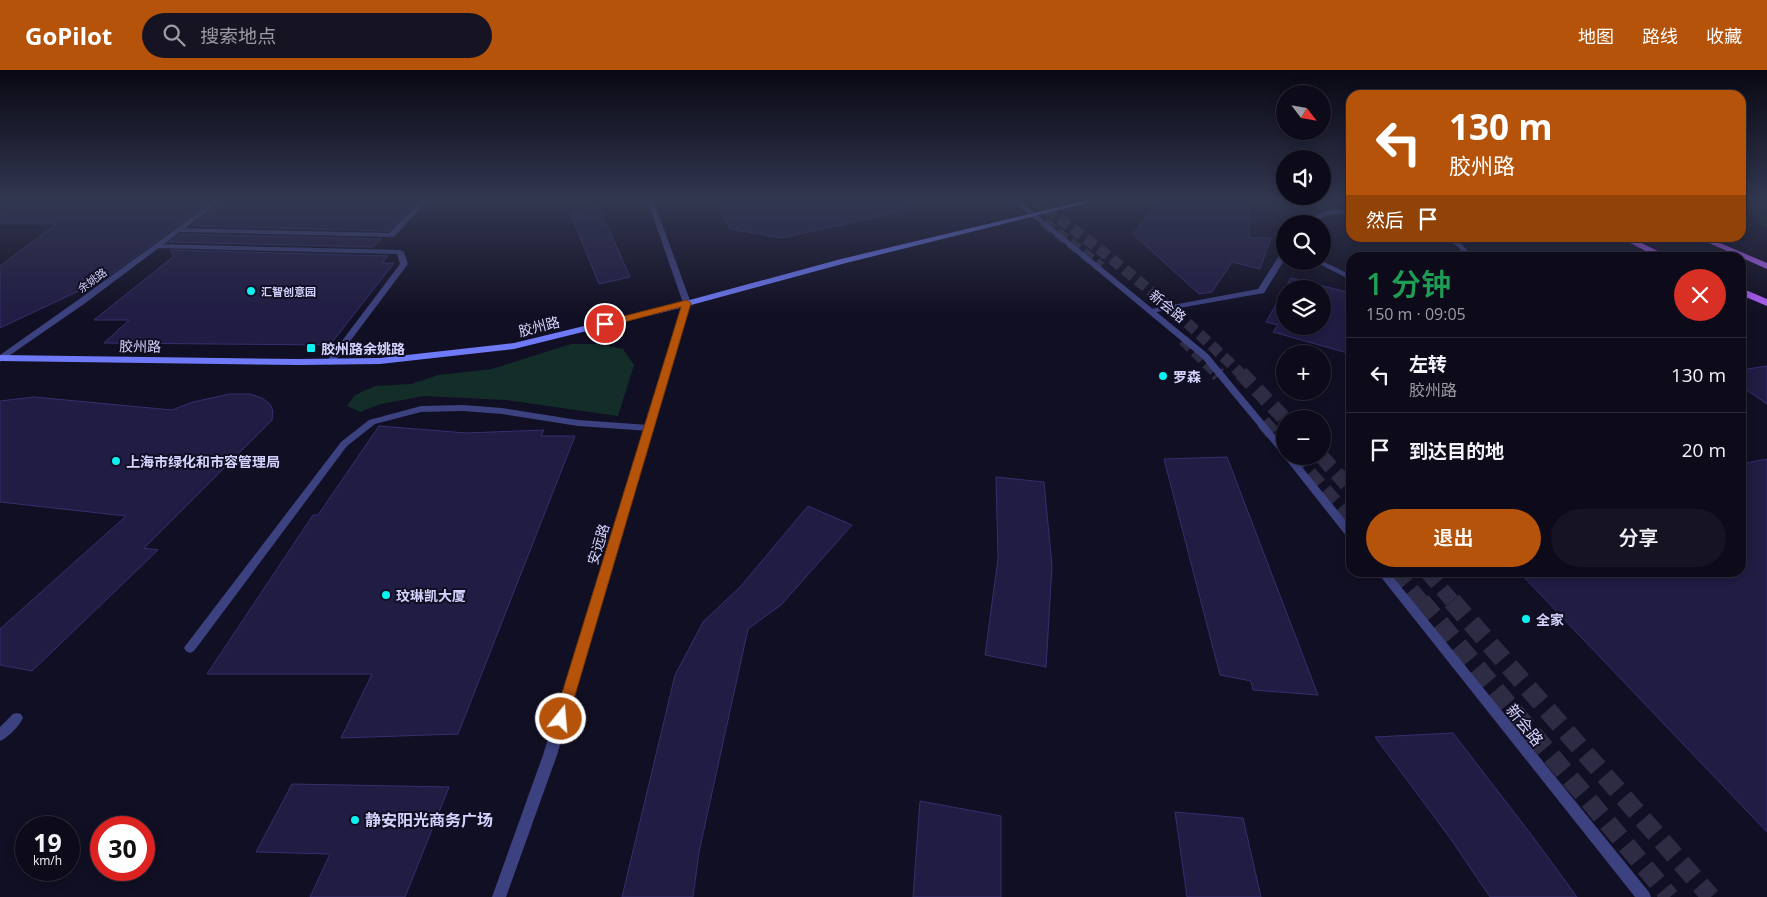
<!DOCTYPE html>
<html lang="zh">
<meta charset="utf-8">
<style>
:root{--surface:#0d0b1a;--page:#161423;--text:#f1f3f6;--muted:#9a9ba2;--line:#2d2b39;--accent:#b45309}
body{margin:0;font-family:"Open Sans","Noto Sans SC",sans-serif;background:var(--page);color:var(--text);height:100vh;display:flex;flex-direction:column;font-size:19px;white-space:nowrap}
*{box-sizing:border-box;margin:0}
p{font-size:16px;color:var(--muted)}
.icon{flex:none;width:28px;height:28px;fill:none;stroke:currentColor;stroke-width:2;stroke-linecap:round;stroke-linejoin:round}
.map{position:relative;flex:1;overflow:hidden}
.sheet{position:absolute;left:1346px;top:182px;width:400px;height:325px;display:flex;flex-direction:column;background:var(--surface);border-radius:15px;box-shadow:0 2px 12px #0003,0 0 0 1px var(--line)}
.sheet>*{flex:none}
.banner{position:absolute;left:1346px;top:20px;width:400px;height:152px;border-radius:15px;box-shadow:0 2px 12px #0003,0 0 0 1px var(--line);background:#b45309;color:#fff;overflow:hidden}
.needle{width:32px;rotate:121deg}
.fabs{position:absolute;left:1276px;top:15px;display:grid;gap:10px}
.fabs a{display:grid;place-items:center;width:55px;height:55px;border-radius:50%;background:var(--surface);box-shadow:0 2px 12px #0003,0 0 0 1px var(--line);font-size:25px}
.speed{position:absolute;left:15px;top:746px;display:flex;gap:10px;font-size:25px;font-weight:700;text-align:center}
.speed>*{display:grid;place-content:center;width:65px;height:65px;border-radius:50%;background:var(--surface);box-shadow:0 2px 12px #0003,0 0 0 1px var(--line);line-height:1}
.speed small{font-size:12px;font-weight:400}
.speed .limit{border:8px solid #d22;background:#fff;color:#111}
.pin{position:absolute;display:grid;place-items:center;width:42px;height:42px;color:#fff;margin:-21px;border:2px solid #fff;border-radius:50%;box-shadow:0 1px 5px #0007}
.me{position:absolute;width:55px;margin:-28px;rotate:17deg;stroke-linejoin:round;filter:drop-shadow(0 0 4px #0008)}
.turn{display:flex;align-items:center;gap:18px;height:105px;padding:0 20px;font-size:22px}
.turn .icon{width:65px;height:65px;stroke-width:2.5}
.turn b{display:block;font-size:35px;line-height:42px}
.then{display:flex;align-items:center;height:48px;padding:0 20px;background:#0003;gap:10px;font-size:19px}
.round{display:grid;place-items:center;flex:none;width:52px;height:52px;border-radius:26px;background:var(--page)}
.head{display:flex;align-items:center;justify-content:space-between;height:85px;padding:0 20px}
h1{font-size:30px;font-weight:600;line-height:38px;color:#1e9e55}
.button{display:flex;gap:10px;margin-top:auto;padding:10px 20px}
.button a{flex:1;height:58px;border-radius:30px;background:var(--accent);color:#fff;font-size:20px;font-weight:600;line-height:58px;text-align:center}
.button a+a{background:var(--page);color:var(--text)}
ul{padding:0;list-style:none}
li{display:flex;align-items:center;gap:15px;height:75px;padding:0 20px;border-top:1px solid var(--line)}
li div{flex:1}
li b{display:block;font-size:19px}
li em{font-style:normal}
header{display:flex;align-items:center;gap:30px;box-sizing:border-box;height:70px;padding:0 25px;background:var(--accent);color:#fff}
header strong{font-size:24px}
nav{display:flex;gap:28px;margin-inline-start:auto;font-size:18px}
.search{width:350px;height:45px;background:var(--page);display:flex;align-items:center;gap:12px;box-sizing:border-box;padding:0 18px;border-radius:28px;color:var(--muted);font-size:19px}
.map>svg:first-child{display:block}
.green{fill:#132d29}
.building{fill:#201c43;stroke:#352f6e;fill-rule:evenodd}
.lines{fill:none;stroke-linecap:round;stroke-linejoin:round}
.highway-tunnel-far2{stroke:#2e2c44;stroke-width:11;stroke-dasharray:11 5.5;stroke-linecap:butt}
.highway-tunnel-far1{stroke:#2e2c44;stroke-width:15;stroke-dasharray:15 8;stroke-linecap:butt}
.highway-tunnel{stroke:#2e2c44;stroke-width:19;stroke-dasharray:19 10;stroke-linecap:butt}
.lane{fill:#3c4180;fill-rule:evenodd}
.street{fill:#3c4180;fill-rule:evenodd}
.secondary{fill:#6f7af8;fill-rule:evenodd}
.primary{fill:#af60f8;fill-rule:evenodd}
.route{fill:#b45309;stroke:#753606}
.poi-dot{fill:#0bf1f1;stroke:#110f23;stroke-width:2}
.labels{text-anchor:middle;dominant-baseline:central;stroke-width:4;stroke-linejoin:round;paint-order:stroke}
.far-street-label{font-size:11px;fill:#d4d3fd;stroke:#110f23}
.far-poi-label{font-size:11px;font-weight:bold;fill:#d4d3fd;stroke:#110f23;text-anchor:start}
.street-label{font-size:14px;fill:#d4d3fd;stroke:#110f23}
.poi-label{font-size:14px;font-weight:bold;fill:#d4d3fd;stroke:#110f23;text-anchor:start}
.near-street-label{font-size:16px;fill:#d4d3fd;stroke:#110f23}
.near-poi-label{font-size:16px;font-weight:bold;fill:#d4d3fd;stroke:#110f23;text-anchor:start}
</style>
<header>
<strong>GoPilot</strong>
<div class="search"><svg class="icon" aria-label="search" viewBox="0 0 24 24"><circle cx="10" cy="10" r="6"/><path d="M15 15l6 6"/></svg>搜索地点</div>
<nav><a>地图</a><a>路线</a><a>收藏</a></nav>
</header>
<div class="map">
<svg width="1767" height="827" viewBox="0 0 1767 827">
<rect width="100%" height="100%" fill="#110f23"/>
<!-- green -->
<g class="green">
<path d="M1764 131H1767V157L1762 155 1751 139Z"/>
<path d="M571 274H599L623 279 634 295 618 346 506 330 424 326 381 334 360 342 347 336 355 325 375 316 411 314 438 305 492 299Z"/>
</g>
<!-- building -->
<g class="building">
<path d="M0 129H214L106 208 0 258V196L56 154H0Z"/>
<path d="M226 129H419L388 161 191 156Z"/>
<path d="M714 129H905L906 140 782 168 730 159Z"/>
<path d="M1192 129H1248L1250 168H1271L1260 199 1232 192 1212 222 1199 224 1133 164 1153 139Z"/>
<path d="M599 137 630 207 599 214 570 142Z"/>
<path d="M181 164 382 169 373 177 169 172Z"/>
<path d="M170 180 388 186 382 193H394L330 275 104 273 129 250H94L174 186Z"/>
<path d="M1291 208 1351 223V284L1273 262 1278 255 1266 252ZM1285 219H1322V256H1285Z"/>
<path d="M1767 296V334L1741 316V300Z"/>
<path d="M230 324H250L262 328 270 334 273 341 272 350 144 478 158 480 32 601 0 595V559L126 446 0 432V331L34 327 172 340 193 332Z"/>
<path d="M379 356 466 363 544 360 541 366H575L458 664 341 668 372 604H207L313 445H318Z"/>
<path d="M1227 387 1318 625 1253 620 1251 611 1220 605 1164 389Z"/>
<path d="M1767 389V762L1519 502H1741V394Z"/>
<path d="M996 407 1044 412 1052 496 1046 597 985 585 998 489Z"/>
<path d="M808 436 852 455 781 535 748 559 699 782 693 827H622L675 605 703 552 741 516Z"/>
<path d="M1453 663 1533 767 1577 827H1490L1450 768 1375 667Z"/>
<path d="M292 714 449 717 405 827H310L330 784 256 782Z"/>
<path d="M920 731 1001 746V827H913Z"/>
<path d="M1175 742 1243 748 1261 827H1187Z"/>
</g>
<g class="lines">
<!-- highway-tunnel-far2 -->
<g class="highway-tunnel-far2">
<path d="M1033 129C1107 183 1177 240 1242 305"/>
<path d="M1044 152 1101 197"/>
<path d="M1183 270 1218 305"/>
</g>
<!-- highway-tunnel-far1 -->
<g class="highway-tunnel-far1">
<path d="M1217 303 1219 305"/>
<path d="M1241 303 1285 349"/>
<path d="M1263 352 1285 376"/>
<path d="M1294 386 1351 450"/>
<path d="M1321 386 1351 419"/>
<path d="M1397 502 1422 532"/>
<path d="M1427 502 1453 532"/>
</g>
<!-- highway-tunnel -->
<g class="highway-tunnel">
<path d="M1421 531 1670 827"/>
<path d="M1452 531 1711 827"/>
</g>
<!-- lane -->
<g class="lane">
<path d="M422 129H429L394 167H391L179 162 175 160 179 158 389 163Z"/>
<path d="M1339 139H1351V143L1328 145 1310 154H1302C1312 144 1325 141 1339 139Z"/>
<path d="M1447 168C1459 168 1466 177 1471 188H1464L1460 179Z"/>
<path d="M154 174 400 180 404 182 408 194 333 294 330 295 326 292 400 194 397 184 157 178H154Z"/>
<path d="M1282 181H1285V189L1264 223 1151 243 1147 241 1151 239 1258 219Z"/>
<path d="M1313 191H1322L1351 205V210Z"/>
<path d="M463 335 502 338 578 350 649 355 654 358 649 361 578 356 502 344 463 341 421 342 375 354 347 376 194 581 190 583 186 581 184 578 186 575 341 372 369 350 421 336Z"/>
</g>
<!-- street -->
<g class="street">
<path d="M217 129H224L84 234 0 292V285L78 230Z"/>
<path d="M647 129H653L691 233 557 685 506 827H492L543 685 683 233Z"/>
<path d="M1011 129H1018L1208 284 1285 377V386H1293L1351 457V468L1347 467 1283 386 1202 288Z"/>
<path d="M1377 502H1389L1649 822 1651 827H1635Z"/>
<path d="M17 643 21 644 23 648C19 656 9 667 0 671V657L13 644Z"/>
</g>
<!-- secondary -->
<path class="secondary" d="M1092 129H1103L846 193 680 238 514 279 380 294 299 295 0 291V285L299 289 380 288 514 273 675 234 841 189Z"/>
<!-- primary -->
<g class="primary">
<path d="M1621 168H1631L1672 188H1659Z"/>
<path d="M1698 168H1708L1767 193V199Z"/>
<path d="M1741 218 1767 229V236L1741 225Z"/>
</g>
</g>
<!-- sky -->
<linearGradient id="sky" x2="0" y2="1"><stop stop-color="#090813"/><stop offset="0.53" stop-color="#323750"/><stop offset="1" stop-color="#323750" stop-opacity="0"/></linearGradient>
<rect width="1767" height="245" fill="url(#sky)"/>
<!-- route -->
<path class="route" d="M687 230 691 233 568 649 566 653 561 655 556 653 554 649 681 237 605 257 600 254 601 252Z"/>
<!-- markers -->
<g class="poi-dot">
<circle cx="251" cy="221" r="5"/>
<rect x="306" y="273" width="10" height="10" rx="2.5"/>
<circle cx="1163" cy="306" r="5"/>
<circle cx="116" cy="391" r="5"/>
<circle cx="386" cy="525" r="5"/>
<circle cx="1526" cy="549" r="5"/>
<circle cx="355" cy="750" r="5"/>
</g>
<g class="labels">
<!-- far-street labels -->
<g class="far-street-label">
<text transform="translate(92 210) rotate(-36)">余姚路</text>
</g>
<!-- far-poi labels -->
<g class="far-poi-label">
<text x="261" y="221">汇智创意园</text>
</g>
<!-- street labels -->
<g class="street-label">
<text transform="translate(1168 236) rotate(39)">新会路</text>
<text transform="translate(539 256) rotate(-14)">胶州路</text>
<text transform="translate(140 276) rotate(1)">胶州路</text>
<text transform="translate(598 474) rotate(-73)">安远路</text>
</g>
<!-- poi labels -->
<g class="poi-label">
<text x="321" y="278">胶州路余姚路</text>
<text x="1173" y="306">罗森</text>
<text x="126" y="391">上海市绿化和市容管理局</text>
<text x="396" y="525">玟琳凯大厦</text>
<text x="1536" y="549">全家</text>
</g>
<!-- near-street labels -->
<g class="near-street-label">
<text transform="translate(1525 655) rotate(51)">新会路</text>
</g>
<!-- near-poi labels -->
<g class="near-poi-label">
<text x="365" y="750">静安阳光商务广场</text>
</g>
</g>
</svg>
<div class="fabs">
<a><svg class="needle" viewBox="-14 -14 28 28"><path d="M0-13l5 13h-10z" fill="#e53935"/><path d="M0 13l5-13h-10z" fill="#9a9ba2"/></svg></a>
<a><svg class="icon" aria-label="sound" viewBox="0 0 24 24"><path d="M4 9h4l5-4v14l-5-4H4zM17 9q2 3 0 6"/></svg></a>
<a><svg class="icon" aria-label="search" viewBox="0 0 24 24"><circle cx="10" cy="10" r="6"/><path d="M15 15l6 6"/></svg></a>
<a><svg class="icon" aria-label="layers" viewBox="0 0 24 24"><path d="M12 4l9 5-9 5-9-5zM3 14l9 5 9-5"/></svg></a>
<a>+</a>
<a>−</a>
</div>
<div class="speed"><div>19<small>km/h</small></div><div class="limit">30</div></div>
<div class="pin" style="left:605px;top:254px;background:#d93025"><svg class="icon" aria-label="arrive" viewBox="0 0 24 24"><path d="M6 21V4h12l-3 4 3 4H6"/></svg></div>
<svg class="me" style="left:561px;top:649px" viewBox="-20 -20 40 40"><circle r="17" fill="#b45309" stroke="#fff" stroke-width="3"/><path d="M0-11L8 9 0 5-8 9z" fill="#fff"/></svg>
<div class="banner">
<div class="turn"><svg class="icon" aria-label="left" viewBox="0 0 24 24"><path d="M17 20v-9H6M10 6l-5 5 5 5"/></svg><div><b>130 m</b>胶州路</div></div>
<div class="then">然后<svg class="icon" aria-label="arrive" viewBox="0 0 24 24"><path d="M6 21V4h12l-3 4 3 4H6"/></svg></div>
</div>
<section class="sheet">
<div class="head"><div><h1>1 分钟</h1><p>150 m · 09:05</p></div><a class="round" style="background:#d93025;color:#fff"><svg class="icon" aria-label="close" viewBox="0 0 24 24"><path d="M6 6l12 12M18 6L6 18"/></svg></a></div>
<ul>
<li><svg class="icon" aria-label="left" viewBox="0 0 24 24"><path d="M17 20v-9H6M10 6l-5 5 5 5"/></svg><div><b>左转</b><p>胶州路</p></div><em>130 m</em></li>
<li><svg class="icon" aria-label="arrive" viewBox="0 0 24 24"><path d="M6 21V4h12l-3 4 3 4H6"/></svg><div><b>到达目的地</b></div><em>20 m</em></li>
</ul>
<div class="button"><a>退出</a><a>分享</a></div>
</section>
</div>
